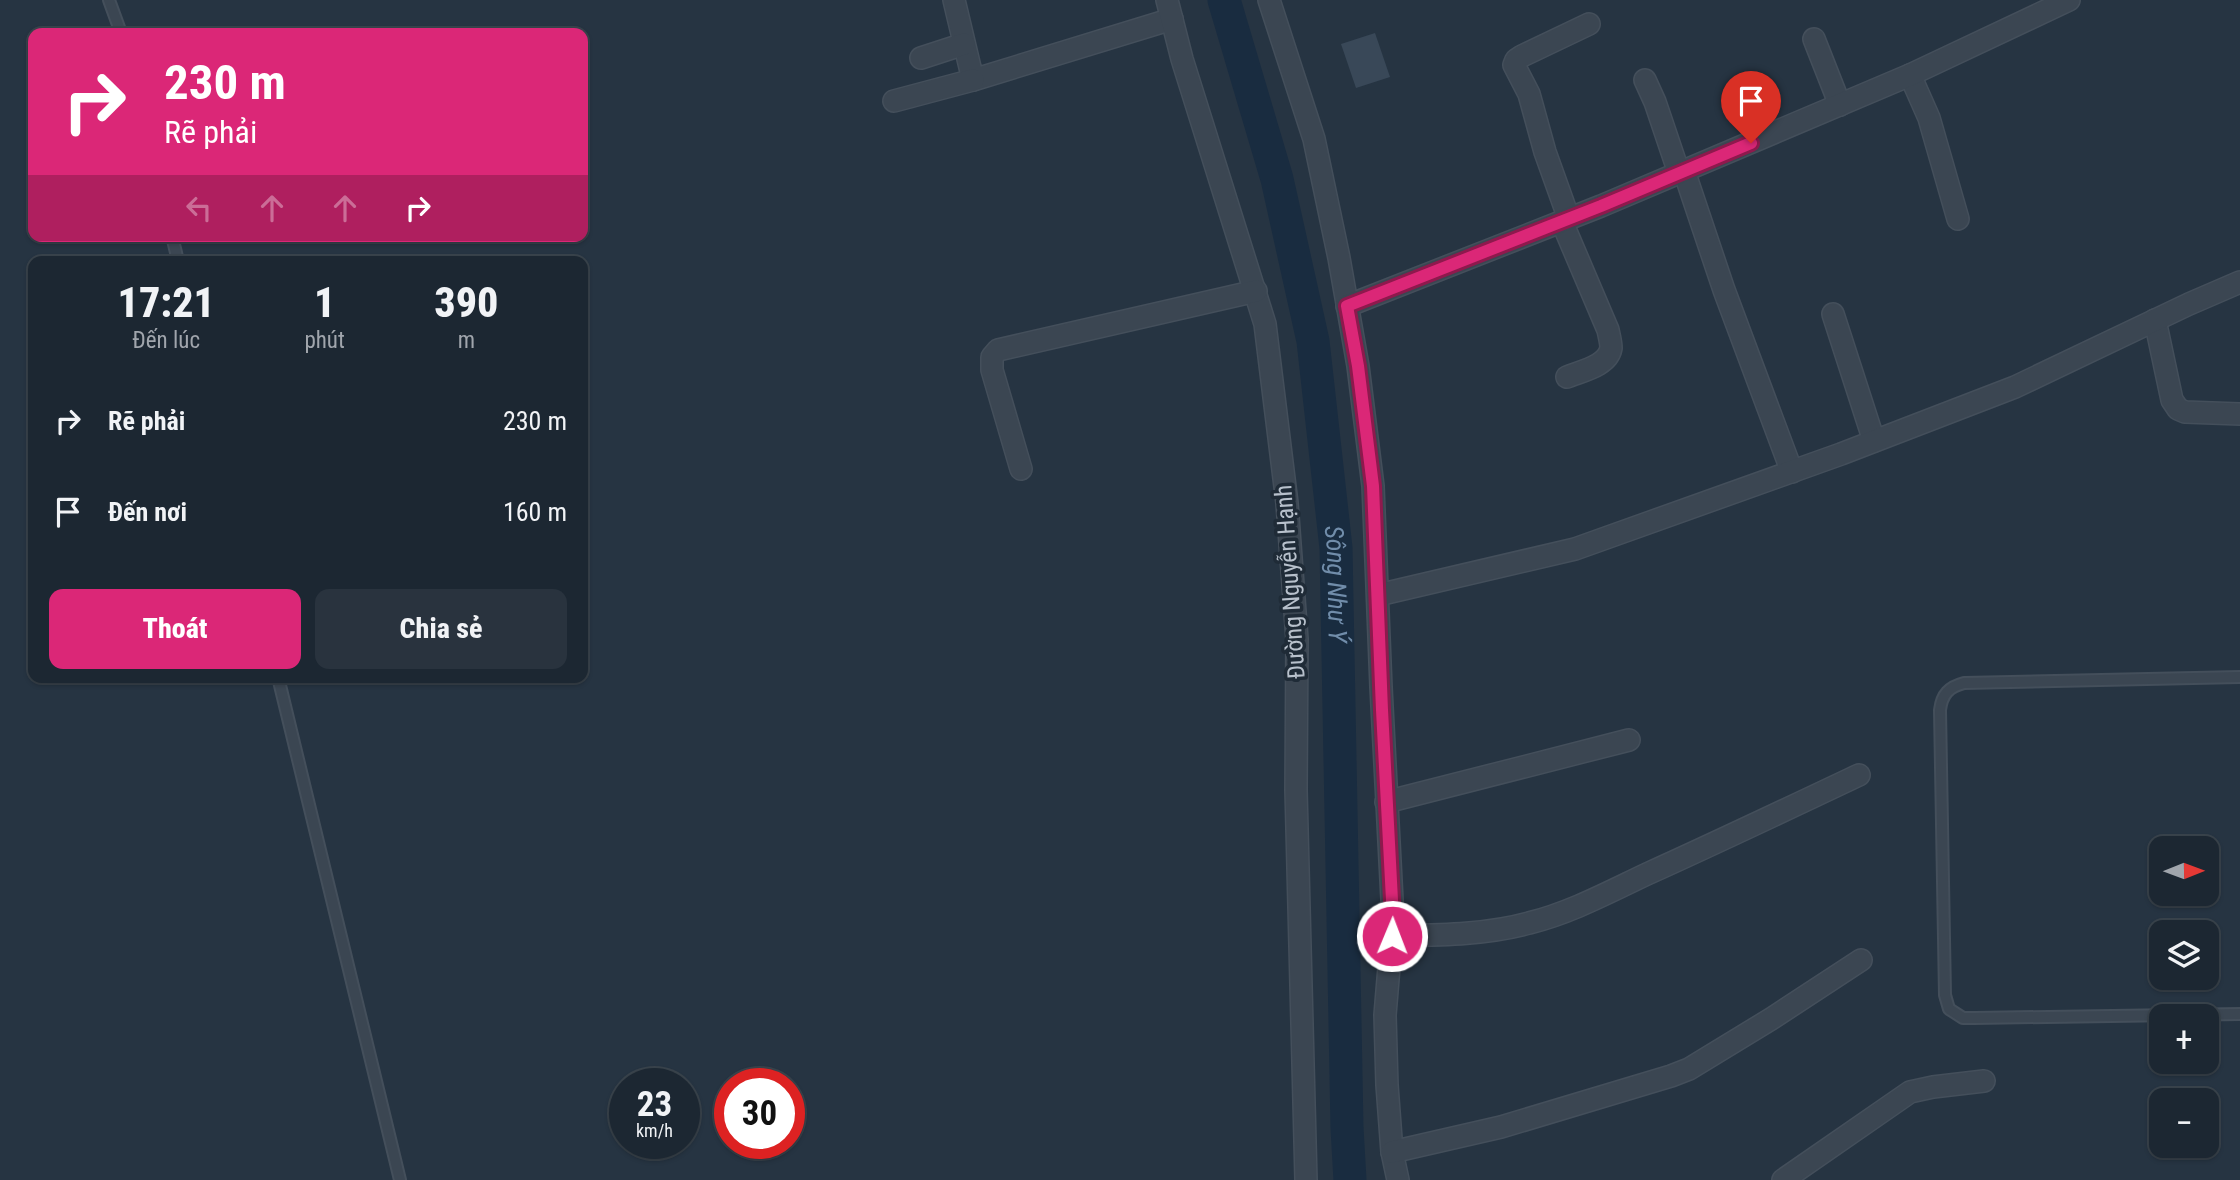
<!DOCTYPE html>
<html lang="vi">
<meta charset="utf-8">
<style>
:root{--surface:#1c2732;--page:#29333e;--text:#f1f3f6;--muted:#a0a5ac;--line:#3a444d;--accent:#db2777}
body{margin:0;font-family:"Roboto Condensed",sans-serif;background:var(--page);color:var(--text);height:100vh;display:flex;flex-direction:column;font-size:26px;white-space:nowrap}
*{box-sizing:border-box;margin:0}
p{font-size:23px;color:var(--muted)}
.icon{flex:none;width:38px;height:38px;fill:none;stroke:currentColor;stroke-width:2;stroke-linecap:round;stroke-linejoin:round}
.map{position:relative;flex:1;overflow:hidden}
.drawer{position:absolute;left:28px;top:256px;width:560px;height:427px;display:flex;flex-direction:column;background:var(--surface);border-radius:14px;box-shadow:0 2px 5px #0004,0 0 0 2px var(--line)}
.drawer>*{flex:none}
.banner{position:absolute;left:28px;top:28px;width:560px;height:214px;border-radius:14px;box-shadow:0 2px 5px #0004,0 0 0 2px var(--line);background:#db2777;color:#fff;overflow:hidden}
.needle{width:46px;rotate:89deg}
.fabs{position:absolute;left:2149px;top:836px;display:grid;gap:14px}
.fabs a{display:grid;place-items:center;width:70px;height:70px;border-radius:14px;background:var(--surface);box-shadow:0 2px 5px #0004,0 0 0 2px var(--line);font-size:35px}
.speed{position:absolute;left:609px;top:1068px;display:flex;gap:14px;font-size:35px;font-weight:700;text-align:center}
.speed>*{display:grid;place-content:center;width:91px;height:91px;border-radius:50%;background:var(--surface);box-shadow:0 2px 5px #0004,0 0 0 2px var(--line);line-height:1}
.speed small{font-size:18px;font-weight:400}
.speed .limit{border:10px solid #d22;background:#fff;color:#111}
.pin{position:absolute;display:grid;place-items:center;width:60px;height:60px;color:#fff;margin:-72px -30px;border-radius:50% 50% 50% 0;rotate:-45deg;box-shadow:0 0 7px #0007}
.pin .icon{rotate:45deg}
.me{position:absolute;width:77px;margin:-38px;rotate:1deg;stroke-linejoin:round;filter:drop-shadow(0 0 5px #0008)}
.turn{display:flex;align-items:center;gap:24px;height:147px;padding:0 21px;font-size:32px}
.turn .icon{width:91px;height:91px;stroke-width:2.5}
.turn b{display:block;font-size:49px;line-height:60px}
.lanes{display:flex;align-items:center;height:66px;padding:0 21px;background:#0003;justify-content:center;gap:35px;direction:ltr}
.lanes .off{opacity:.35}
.eta{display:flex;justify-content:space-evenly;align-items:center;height:119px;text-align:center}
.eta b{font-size:42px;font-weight:800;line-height:49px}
.action{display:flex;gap:14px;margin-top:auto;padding:14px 21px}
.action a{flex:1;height:80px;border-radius:14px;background:var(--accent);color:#fff;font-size:28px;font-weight:800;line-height:80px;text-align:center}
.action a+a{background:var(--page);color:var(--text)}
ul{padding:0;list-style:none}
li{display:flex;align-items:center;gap:21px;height:91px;padding:0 21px}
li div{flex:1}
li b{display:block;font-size:26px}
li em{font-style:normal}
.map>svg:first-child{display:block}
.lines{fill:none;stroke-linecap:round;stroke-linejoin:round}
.river{stroke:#192c40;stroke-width:33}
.building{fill:#394858}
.service-casing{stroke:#444f5b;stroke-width:14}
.minor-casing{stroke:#444f5b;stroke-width:24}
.service{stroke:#3b4652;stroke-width:10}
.minor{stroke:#3b4652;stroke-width:21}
.route-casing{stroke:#8e194d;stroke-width:18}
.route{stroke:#db2777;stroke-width:12}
.labels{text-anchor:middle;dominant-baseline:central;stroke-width:7;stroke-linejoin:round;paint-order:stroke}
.street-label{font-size:24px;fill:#b8c1cc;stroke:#1f2b37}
.water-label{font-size:26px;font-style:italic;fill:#718daa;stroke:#1f2b37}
</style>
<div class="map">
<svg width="2240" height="1180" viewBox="0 0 2240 1180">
<rect width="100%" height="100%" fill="#263442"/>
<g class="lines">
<!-- river -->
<path class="river" id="s1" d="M1224 0 1277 179 1313 341 1336 548 1347 1128 1350 1180"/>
</g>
<!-- building -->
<path class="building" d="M1375 33 1390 77 1356 88 1341 44Z"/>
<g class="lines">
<!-- service casing -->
<g class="service-casing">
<g id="service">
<path d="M109 0 121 33"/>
<path d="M172 236 178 261"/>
<path d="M278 677 400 1180"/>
<path d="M2240 677 1964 683C1949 687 1942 694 1940 710L1945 995 1949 1009 1963 1018H1974L2240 1014"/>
</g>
</g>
<!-- minor casing -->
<g class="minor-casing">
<g id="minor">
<path d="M954 0 973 80 1172 19"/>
<path d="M1167 0 1182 59 1265 324 1287 503 1297 639 1296 790 1306 1180"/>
<path d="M1269 0 1314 139 1339 258 1358 366 1373 486 1381 687 1393 919 1385 1015 1387 1085 1392 1152 1398 1180"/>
<path d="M1814 39 1840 105"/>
<path d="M921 58 964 44"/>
<path d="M1910 75 1929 118 1958 219"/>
<path d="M1645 80 1655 102 1679 173"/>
<path d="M894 101 973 80"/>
<path d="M1684 171 1724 290 1792 472"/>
<path d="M1569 219 1545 152 1529 94 1514 65 1516 60 1522 56 1589 24"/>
<path d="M1562 222 1608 330C1609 335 1611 342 1611 348 1608 366 1581 371 1567 377"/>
<path d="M1347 306 1601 206 1910 75 2069 0"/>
<path d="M1833 314 1874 441"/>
<path d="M2155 320 2172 400 2178 409 2185 412 2240 414"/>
<path d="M1021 469 992 370V357L998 350 1256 291"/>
<path d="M1378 595 1575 549 1841 454 2015 387 2189 304 2240 282"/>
<path d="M1386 802 1629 740"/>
<path d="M1392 936C1437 935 1485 935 1529 923 1570 913 1609 892 1647 874 1718 842 1789 808 1859 775"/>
<path d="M1392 1152 1501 1127 1671 1076 1689 1069 1771 1019 1861 960"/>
<path d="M1783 1180 1910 1092 1933 1087 1984 1081"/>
</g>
</g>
<!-- service -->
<use href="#service" class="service"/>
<!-- minor -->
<use href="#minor" class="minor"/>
</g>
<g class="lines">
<!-- route casing -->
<g class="route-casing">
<path id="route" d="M1392 936 1393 919 1382 710 1373 486 1358 366 1347 306 1601 206 1751 143"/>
</g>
<!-- route -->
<use href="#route" class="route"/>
</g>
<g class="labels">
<!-- street labels -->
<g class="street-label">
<text transform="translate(1290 582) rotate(-94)">Đường Nguyễn Hạnh</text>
</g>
<!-- water labels -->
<g class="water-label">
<text stroke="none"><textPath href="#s1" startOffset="597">Sông Như Ý</textPath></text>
</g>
</g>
</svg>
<div class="fabs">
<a><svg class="needle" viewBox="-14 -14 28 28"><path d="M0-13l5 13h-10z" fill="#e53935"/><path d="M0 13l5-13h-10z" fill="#a0a5ac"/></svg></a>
<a><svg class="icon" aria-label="layers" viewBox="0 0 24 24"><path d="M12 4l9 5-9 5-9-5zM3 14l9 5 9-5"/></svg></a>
<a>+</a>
<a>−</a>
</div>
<div class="speed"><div>23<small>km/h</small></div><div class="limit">30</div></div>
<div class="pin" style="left:1751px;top:143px;background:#d93025"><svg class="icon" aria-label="arrive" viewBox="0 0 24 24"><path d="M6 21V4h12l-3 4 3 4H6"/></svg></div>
<svg class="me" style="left:1392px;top:936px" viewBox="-20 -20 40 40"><circle r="17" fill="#db2777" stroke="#fff" stroke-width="3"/><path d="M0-11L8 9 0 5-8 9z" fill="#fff"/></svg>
<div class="banner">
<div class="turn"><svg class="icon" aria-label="right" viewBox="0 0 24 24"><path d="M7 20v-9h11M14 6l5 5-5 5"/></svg><div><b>230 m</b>Rẽ phải</div></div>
<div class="lanes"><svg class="icon off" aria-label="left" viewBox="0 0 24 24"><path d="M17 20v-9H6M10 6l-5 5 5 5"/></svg><svg class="icon off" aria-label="ahead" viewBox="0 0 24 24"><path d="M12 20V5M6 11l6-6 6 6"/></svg><svg class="icon off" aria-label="ahead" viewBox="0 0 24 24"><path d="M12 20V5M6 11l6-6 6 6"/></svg><svg class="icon" aria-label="right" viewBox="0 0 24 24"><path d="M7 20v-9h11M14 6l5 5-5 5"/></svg></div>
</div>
<section class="drawer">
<div class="eta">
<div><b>17:21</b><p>Đến lúc</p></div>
<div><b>1</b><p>phút</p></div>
<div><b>390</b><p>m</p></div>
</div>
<ul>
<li><svg class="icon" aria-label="right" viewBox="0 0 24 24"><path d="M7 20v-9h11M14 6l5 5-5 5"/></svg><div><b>Rẽ phải</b></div><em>230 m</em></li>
<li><svg class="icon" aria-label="arrive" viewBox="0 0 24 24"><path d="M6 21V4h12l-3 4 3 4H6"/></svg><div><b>Đến nơi</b></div><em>160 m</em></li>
</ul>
<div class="action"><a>Thoát</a><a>Chia sẻ</a></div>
</section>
</div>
